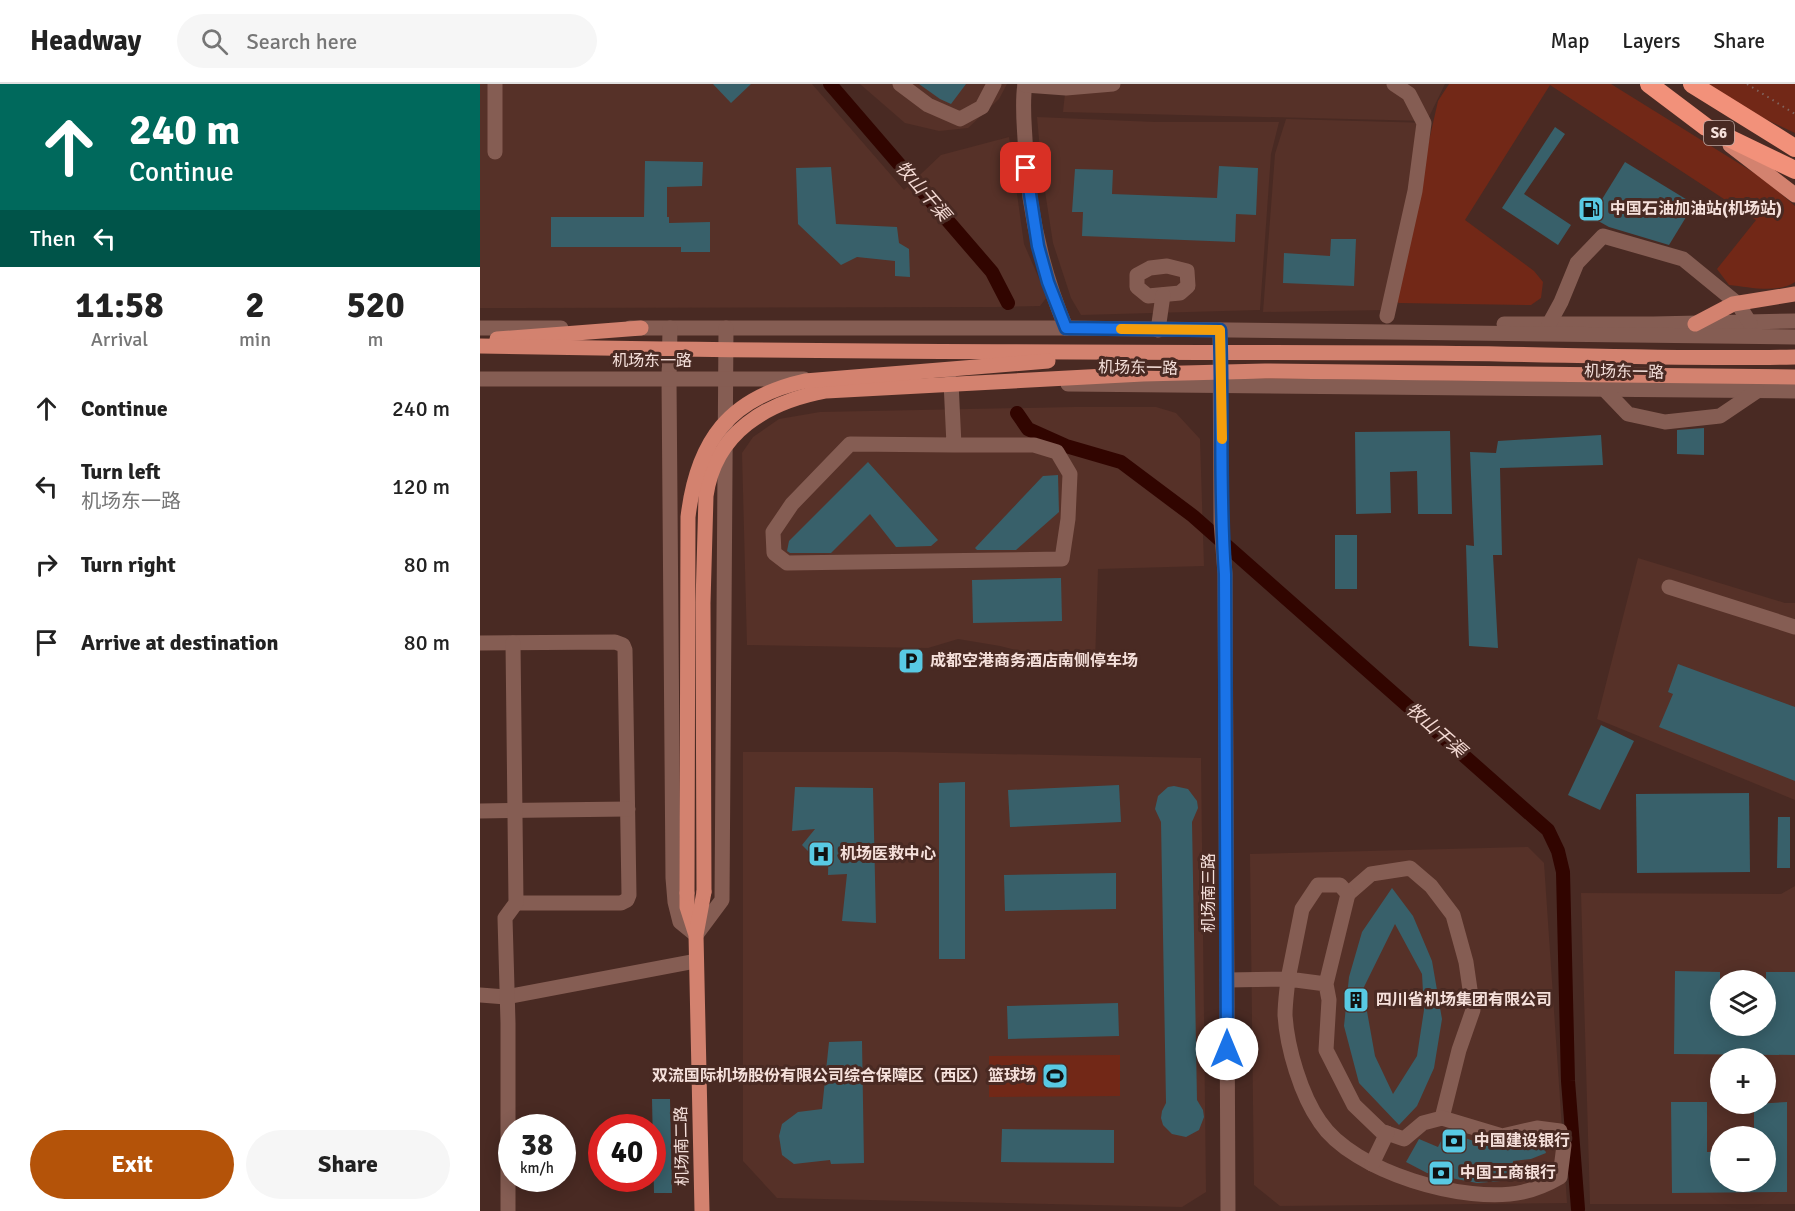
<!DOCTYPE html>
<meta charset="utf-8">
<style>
:root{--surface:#fff;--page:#f6f6f6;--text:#222;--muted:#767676;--line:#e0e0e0;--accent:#b45309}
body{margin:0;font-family:Signika,"Noto Sans SC",sans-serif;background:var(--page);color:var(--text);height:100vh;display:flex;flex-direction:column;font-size:22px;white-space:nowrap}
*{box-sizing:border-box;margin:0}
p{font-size:20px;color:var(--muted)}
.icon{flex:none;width:33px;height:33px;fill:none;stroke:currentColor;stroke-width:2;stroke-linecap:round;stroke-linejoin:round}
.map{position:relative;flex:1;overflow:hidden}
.details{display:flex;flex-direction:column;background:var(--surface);width:480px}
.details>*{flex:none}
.guide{background:#00695c;color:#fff;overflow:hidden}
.fabs{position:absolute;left:1230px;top:886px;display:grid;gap:12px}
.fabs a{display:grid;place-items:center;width:66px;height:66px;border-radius:50%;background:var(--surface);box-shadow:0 3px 15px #0003;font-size:30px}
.speed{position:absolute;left:18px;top:1030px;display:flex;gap:12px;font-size:30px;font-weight:700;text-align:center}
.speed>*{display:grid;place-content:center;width:78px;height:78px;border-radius:50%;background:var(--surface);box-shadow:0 3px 15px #0003;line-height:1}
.speed small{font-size:15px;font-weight:400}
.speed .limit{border:9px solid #d22;background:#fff;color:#111}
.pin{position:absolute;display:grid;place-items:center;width:51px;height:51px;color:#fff;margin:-26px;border-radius:12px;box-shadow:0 3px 9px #0006}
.me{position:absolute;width:66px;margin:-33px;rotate:0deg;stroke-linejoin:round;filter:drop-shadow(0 0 4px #0008)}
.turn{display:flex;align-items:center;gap:21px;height:126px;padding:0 30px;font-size:27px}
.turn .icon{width:78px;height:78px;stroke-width:2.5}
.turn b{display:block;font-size:42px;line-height:51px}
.then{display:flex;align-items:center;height:57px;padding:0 30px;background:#0003;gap:12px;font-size:22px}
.eta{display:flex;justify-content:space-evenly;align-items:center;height:102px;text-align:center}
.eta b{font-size:36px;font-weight:800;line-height:42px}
.cta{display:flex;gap:12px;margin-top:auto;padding:12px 30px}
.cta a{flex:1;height:69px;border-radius:36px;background:var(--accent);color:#fff;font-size:24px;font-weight:800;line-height:69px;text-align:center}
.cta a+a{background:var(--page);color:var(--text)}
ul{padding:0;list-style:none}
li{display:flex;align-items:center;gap:18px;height:78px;padding:0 30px}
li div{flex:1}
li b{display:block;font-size:22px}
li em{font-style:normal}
header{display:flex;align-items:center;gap:36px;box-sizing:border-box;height:84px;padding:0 30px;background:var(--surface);border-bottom:2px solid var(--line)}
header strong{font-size:28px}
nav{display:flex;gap:33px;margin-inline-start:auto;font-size:21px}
.search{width:420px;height:54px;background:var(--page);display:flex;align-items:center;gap:15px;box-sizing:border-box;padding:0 21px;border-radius:33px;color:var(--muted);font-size:22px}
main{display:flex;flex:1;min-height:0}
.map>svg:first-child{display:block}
.built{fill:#563128;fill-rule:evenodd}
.green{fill:#722817}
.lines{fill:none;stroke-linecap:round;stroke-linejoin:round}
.canal{stroke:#310500;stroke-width:14}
.building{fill:#38606a;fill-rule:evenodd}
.path{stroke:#81655f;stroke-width:2;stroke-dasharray:1.5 4.5;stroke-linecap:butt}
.minor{stroke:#855d53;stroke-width:15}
.major{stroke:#d3826f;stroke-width:15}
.highway{stroke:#f2917a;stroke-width:18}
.major-bridge{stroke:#d3826f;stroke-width:15}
.route-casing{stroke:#114b97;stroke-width:15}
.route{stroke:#1a73e8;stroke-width:10}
.slow{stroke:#f59e0b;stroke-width:10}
.labels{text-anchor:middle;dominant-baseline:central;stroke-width:6;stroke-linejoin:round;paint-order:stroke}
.shield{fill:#492a23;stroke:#c1a9a4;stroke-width:1.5}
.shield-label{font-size:15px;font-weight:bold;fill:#f5e0db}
.poi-label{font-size:16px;font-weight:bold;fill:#f5e0db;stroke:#492a23;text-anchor:start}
.street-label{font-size:16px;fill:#f5e0db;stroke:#492a23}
.water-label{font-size:18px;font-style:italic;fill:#f4dad4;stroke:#492a23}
</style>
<header>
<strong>Headway</strong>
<div class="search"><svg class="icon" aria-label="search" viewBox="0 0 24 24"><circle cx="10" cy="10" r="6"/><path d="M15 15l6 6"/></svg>Search here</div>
<nav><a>Map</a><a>Layers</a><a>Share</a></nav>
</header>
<main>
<section class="details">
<div class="guide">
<div class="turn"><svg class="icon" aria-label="ahead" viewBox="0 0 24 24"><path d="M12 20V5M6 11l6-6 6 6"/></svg><div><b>240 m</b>Continue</div></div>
<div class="then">Then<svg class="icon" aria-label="left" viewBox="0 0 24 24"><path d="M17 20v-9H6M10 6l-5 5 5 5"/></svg></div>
</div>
<div class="eta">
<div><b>11:58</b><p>Arrival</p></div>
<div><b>2</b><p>min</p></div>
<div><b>520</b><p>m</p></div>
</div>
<ul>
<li><svg class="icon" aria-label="ahead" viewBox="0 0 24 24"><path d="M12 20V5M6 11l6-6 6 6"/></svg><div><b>Continue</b></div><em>240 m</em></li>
<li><svg class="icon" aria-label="left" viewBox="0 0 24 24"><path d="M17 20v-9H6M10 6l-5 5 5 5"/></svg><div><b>Turn left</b><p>机场东一路</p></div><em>120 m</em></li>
<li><svg class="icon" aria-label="right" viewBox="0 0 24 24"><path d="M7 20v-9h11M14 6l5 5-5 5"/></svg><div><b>Turn right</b></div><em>80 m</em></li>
<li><svg class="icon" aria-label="arrive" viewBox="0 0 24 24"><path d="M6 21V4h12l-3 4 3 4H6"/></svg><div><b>Arrive at destination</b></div><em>80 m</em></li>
</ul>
<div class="cta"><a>Exit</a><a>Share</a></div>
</section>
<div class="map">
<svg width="1315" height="1127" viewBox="0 0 1315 1127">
<rect width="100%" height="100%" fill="#492a23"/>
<!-- built -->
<g class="built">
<path d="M0 0H332L424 106 461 71 529 53 544 160 567 213 560 222 515 223 0 224Z"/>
<path d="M380 0H527L519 15 488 44 459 47 425 39Z"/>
<path d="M586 0H965L947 37 583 28Z"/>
<path d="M557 33 675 38H799L791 70 780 226 601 231 591 214 573 159 562 88Z"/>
<path d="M806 35 950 39 906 226 783 228 795 70Z"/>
<path d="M594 323H676L696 329 720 355 724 482 618 485 615 579 575 576 520 562 478 555 448 564 267 561 262 369 273 353 299 335 340 328Z"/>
<path d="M1158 474 1305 519H1315V716L1117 635Z"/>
<path d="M263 668H418L721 674 726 1108 702 1123 297 1114 263 1077Z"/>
<path d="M1048 763 1064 779 1087 1119 800 1122 774 1101 770 770Z"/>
<path d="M1315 802V1120H1110L1101 809 1301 810ZM1240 897H1286V942H1240ZM1240 975H1286V1020H1240ZM1240 1053H1286V1098H1240Z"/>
</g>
<!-- green -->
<g class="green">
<path d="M969 0H1131L1284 95 1315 122V198C1297 210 1269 203 1249 201L1237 185 1276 136 1070 1 985 136 1054 187 1063 198 1061 214 1051 221 919 219 913 216 958 17Z"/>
<path d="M1226 0H1315V49L1281 33Z"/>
<path d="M640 971V1012L509 1013V972Z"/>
</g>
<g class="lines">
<!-- canal -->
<g class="canal">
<path d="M350 0 512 188 528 219"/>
<path d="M537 329 548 345 586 362 641 378 713 432 1068 746 1078 767 1083 788 1088 997 1098 1125"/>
</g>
</g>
<!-- building -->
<g class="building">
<path d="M233 0H271L251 19Z"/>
<path d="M439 0H486L471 20 460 15Z"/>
<path d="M1075 43 1085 50 1044 110 1091 141 1078 161 1022 124Z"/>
<path d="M165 77 223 78 222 102 187 103V133H189V139L230 138V168H201V163H71V133H164Z"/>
<path d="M1145 78 1214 120 1189 161 1129 143 1111 133Z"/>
<path d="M739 82 778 84 776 131 756 130 755 158 602 152 603 128H592L595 85 633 86 632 110 737 114Z"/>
<path d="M351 83 356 140 417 143 419 159 429 165 430 193 415 192V177L377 173 361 181 318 140 316 84Z"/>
<path d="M851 155H876L874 202 803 199 804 169 850 172Z"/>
<path d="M1224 344V371L1197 370V346Z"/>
<path d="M970 347 972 430H938L937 387 910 388 911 429 876 430 875 348Z"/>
<path d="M1121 351 1123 381 1020 384 1022 471H1013L1018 564 989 562 986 461 994 462 990 368 1016 369 1018 357Z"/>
<path d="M388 378 458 456 451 462 416 463 390 430 351 469H310L307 467 309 457Z"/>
<path d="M578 391 579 428 536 466H497L495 464 563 392Z"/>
<rect x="855" y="451" width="22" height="54"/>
<path d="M581 494 582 537 493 539 492 496Z"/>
<path d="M1198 580 1315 623V697L1179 643 1193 610 1188 608Z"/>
<path d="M1121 641 1154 657 1120 726 1088 711Z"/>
<path d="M485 698V875H459V699Z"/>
<path d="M639 701 641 738 530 743 528 706Z"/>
<path d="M694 702 708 705 717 717 718 724 712 738 717 1016 723 1026 724 1033 719 1046 706 1053 692 1050 683 1041 681 1034 682 1027 686 1019 681 738 675 725 678 712 688 703Z"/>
<path d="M315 703 393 704 396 839 362 837 367 790 348 791 349 757 334 773 322 761 335 745 312 747Z"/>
<path d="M1269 709 1270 788 1157 789 1156 710Z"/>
<path d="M1298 733H1310V784H1297Z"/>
<path d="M636 789V825L525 827 524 791Z"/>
<path d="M912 804 933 832 952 877 962 935 954 984 937 1022 919 1041 879 999 864 942 869 893 882 848ZM915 840 942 890 944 926 937 972 913 1010 895 972 883 905Z"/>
<path d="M1195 887 1240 888V942H1286V888H1315V971L1194 970Z"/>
<path d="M638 919 639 952 528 955 527 922Z"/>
<path d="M382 957 384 1079 351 1080 350 1076 314 1080 302 1071 299 1052 302 1040 318 1028 342 1025 349 958Z"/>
<path d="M172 1015H190L192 1109H174Z"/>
<path d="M1191 1018H1227V1068H1240V1098H1286V1053H1274V1020L1307 1018V1108L1192 1109Z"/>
<path d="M522 1045 634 1046V1079L521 1078Z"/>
<path d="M966 1047 999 1059 1020 1061 1061 1054 1066 1069 1051 1075 1033 1077 1035 1095 1021 1097 997 1099 971 1094 947 1089 926 1078 939 1055 958 1063Z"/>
</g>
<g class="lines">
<!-- path -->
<path class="path" d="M1267 0 1315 30"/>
<!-- minor -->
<g class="minor">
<path d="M15 0V68"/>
<path d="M420 0 448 21 480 35 502 23 514 0"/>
<path d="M545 0C542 18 544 37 545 55 547 121 561 184 586 244"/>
<path d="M545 1 586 4 633 0"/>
<path d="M687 182 707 187 708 202 700 209 668 212 657 203V191L670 184Z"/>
<path d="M907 232 935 107 944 39 929 10 914 0"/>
<path d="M1024 240H1173L1315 237"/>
<path d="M1069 240 1081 218 1097 179 1123 152 1203 175 1258 220 1270 239"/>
<path d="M0 244H81"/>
<path d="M150 244H586L1315 253"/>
<path d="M190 244 189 295 193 794 195 818 200 838 216 851 242 816 246 244"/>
<path d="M678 246 683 211"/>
<path d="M740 246 741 438 745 490 748 1127"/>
<path d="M0 295H324"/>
<path d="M471 298 474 361 370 360 312 420 293 448 294 469 307 479 582 475 588 435 590 390 577 368 554 361H474"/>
<path d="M588 300 1315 307"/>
<path d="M1125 306 1148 330 1185 338 1240 332 1277 307"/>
<path d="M1189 503 1315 543"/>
<path d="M0 559 135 558 143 561 145 566 149 811 147 816 141 819H36"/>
<path d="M0 727 148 725"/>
<path d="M868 810 891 790 930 784 951 802 973 831 986 878 993 926 979 966 962 1034"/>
<path d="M747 896 808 895C807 906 805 919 805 931 807 964 821 1011 840 1038 873 1088 986 1121 1043 1108 1056 1105 1068 1100 1080 1093L1084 1061 1080 1047 1057 1044 1022 1052 962 1034 943 1039 924 1055 901 1047 874 1021 846 966 849 916 846 900 808 895 822 825 838 801H860L868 810 846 900"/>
<path d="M0 911 26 913 216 877"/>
<path d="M892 1080 907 1049"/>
<path d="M28 1127V939L25 834 36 819 33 559"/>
</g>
<!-- major -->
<g class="major">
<path d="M1250 61 1315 111"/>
<path d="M1215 240 1253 220 1315 210"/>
<path d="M17 255 161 244"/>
<path d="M207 809V823L215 848"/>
<path d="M222 1127 216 851 224 808"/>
</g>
<!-- highway -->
<g class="highway">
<path d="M1169 0 1226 43 1315 86"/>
<path d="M1212 0 1315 64"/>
</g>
<!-- major-bridge -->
<g class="major-bridge">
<path d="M0 262C308 268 617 268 925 269 1055 269 1185 276 1315 273"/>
<path d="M224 808 223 519 226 412C235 348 287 318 346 307L663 290 785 287 1315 293"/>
<path d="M207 809 208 433C217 357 249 314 325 297L568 277"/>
</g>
</g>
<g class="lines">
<!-- route casing -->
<g class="route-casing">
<path id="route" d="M546 84 558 162 568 198 586 244 740 246C743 328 739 409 745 490L747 965"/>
</g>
<!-- route -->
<use href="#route" class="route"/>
<!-- slow -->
<path class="slow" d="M641 245 740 246 742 355"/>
</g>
<!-- icons -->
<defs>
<g id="fuel-square" transform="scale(1.35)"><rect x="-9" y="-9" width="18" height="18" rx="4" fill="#58c9e3" stroke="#492a23"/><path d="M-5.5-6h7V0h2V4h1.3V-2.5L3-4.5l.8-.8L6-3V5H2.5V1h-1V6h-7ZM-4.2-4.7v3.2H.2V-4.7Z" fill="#111"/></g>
<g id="parking-square" transform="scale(1.35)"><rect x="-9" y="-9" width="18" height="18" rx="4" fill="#58c9e3" stroke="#492a23"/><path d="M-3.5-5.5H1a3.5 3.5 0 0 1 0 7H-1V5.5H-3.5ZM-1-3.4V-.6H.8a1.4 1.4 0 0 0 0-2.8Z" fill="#111"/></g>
<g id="hospital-square" transform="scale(1.35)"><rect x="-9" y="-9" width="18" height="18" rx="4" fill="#58c9e3" stroke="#492a23"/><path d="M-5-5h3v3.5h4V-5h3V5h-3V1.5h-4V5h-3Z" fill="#111"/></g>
<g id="building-square" transform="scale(1.35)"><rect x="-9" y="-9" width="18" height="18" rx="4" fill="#58c9e3" stroke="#492a23"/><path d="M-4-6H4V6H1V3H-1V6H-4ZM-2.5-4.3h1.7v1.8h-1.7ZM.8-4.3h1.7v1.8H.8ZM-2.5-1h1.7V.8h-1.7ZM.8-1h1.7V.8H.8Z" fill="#111"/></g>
<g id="stadium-square" transform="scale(1.35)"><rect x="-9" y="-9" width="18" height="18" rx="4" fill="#58c9e3" stroke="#492a23"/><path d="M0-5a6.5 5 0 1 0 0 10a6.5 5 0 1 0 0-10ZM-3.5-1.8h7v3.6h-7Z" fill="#111"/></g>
<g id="bank-square" transform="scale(1.35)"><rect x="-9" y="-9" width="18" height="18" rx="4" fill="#58c9e3" stroke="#492a23"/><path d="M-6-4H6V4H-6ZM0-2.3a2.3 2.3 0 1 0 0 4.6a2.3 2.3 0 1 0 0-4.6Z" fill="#111"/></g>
</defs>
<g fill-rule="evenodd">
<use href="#fuel-square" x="1111" y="125"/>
<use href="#parking-square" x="431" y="577"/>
<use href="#hospital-square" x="341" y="770"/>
<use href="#building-square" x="876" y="916"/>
<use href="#stadium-square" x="575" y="992"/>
<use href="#bank-square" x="974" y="1057"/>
<use href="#bank-square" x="961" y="1089"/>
</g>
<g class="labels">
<!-- shield labels -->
<rect class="shield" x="1224" y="37" width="30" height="24" rx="4.5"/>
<g class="shield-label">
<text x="1239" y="49">S6</text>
</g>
<!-- poi labels -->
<g class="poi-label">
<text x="1130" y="125">中国石油加油站(机场站)</text>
<text x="450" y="577">成都空港商务酒店南侧停车场</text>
<text x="360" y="770">机场医救中心</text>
<text x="896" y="916">四川省机场集团有限公司</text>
<text x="556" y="992" text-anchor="end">双流国际机场股份有限公司综合保障区（西区）篮球场</text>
<text x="994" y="1057">中国建设银行</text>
<text x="980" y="1089">中国工商银行</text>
</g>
<!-- street labels -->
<g class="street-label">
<text x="172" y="277">机场东一路</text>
<text transform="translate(658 284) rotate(1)">机场东一路</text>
<text transform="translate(1144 288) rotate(1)">机场东一路</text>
<text transform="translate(729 809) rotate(-90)">机场南三路</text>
<text transform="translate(202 1062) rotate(-91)">机场南二路</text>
</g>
<!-- water labels -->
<g class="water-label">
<text transform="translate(443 107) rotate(49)">牧山干渠</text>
<text transform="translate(956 646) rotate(41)">牧山干渠</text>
</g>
</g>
</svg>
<div class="fabs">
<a><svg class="icon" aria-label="layers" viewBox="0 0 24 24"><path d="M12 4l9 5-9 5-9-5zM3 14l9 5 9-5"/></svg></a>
<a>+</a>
<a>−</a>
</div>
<div class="speed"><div>38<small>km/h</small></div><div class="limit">40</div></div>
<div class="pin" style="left:546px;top:84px;background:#d93025"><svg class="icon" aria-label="arrive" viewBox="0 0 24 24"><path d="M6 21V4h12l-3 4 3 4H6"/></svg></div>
<svg class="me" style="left:747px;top:965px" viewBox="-20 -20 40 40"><circle r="19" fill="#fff"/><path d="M0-13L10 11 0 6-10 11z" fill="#1a73e8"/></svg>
</div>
</main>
